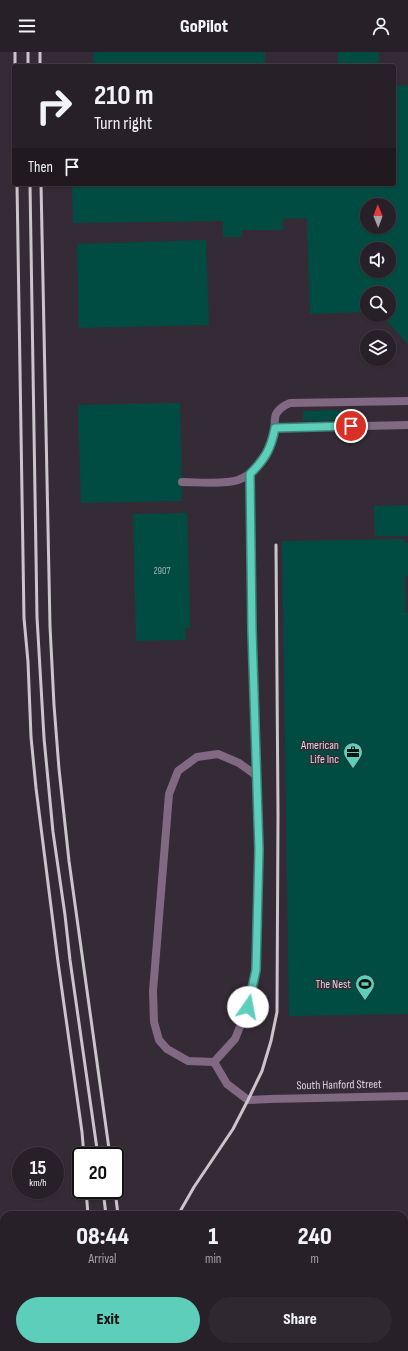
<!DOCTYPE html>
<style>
:root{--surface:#282028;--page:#302830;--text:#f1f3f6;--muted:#a5a3a8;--line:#443e45;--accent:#5cceba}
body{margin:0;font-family:"Sofia Sans Condensed",sans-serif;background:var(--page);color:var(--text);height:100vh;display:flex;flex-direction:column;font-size:15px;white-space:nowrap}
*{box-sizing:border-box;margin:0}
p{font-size:13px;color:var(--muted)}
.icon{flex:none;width:22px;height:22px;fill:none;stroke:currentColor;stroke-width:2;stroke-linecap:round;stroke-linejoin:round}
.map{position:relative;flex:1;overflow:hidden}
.side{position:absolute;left:0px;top:1159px;width:408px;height:140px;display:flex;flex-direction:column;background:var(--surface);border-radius:12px 12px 0 0;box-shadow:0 1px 3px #0004,0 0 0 1px var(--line)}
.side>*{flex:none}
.top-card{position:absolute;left:12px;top:12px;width:384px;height:122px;border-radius:4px;box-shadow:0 1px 3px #0004,0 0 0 1px var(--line);background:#282028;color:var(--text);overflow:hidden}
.needle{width:26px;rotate:359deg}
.controls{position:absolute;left:360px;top:146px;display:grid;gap:8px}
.controls a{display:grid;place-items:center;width:36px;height:36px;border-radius:50%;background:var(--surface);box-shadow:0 1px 3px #0004,0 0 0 1px var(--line);font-size:20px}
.speed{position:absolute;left:12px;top:1095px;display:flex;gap:8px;font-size:20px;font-weight:700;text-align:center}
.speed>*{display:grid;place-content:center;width:52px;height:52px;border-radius:50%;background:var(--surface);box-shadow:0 1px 3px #0004,0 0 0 1px var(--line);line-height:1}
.speed small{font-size:10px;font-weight:400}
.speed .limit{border:2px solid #111;border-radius:6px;background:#fff;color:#111}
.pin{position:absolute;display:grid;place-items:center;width:34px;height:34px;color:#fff;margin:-17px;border:2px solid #fff;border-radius:50%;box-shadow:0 1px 4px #0007}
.me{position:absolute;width:44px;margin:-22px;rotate:12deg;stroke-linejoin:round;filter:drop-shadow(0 0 3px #0008)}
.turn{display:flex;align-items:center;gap:14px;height:84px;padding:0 16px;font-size:18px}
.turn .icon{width:52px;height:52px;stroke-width:2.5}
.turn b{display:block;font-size:28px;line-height:34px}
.then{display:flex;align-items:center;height:38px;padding:0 16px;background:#0003;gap:8px;font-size:15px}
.eta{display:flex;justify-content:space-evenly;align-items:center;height:68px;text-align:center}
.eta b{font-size:24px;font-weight:800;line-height:28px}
.primary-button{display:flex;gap:8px;margin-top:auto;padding:8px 16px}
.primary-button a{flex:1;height:46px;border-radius:24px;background:var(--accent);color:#111;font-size:16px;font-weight:800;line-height:46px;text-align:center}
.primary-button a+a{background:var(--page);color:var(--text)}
header{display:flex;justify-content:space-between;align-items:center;height:52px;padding:0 16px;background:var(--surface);font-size:18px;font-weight:800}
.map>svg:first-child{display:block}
.building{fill:#004c42;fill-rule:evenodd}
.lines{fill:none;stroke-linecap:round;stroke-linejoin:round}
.service{stroke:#816984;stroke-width:8}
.minor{stroke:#816984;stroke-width:8}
.rail{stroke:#cac4cb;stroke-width:3}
.route-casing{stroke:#3c8679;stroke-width:10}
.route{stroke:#5cceba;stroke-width:7}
.labels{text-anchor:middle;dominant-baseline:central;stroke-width:3;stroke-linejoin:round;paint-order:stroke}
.number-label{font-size:10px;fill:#a4b3b6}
.poi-label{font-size:12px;fill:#dbd5dc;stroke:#352b36;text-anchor:end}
.street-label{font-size:12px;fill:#dbd5dc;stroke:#352b36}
</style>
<header><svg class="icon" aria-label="menu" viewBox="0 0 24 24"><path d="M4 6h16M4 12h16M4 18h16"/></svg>GoPilot<svg class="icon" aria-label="person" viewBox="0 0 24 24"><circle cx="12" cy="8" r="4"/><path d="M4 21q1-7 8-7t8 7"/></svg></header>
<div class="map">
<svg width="408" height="1299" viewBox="0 0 408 1299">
<rect width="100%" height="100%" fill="#352b36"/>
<!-- building -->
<g class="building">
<path d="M95 0H265V14H93V2H95Z"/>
<rect x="338" y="0" width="41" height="14"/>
<path d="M408 33V293L382 263H389V241H367V260L310 262 307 166 283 167V178H242V185H223V169L73 171 72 132H394V34ZM367 153H389V175H367ZM367 197H389V219H367Z"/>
<path d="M206 188 209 273 79 276 77 192Z"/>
<path d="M180 351 182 449 81 451 78 353Z"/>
<path d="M347 358V368L303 369V359Z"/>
<path d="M408 453V484H375L374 454Z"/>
<path d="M187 461 190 576H185L186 588 136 589 133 462Z"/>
<path d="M404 487 405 491H408V524H405L406 561H408V962L289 964 282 489Z"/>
<path d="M404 1242H408V1299H173V1295H404Z"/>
</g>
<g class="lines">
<!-- service -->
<g class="service">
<path d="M275 376 408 373"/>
<path d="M250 422 252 579 259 798 256 918 248 955 235 987 214 1010 227 1032 248 1048 270 1047"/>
<path d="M182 430C196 430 225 433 238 428 257 421 270 400 274 381 275 376 274 367 276 362 279 357 285 353 290 351L408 349"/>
<path d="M214 1010 188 1009 167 997 159 988 154 970 153 939 169 742 178 719 197 705 218 702 239 711 257 724"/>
</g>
<!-- minor -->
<path class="minor" d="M270 1047 408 1044"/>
<!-- rail -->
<g class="rail">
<path d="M15 0V14"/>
<path d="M28 0V14"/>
<path d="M40 0V14"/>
<path d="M17 132 24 566 28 610 31 685 36 736 58 910 82 1080 84 1104"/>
<path d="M30 132 37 565 44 686 53 780 65 863 70 908 98 1104"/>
<path d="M41 132 50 574 54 653 59 717 69 809 110 1104"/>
<path d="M86 1138 88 1163"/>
<path d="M103 1138 106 1163"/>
<path d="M115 1138 118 1163"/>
<path d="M178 1163 194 1135 233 1077 248 1048 262 1019 271 989 277 960 278 762 276 493"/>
<path d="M95 1295V1299"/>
<path d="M112 1295V1299"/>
<path d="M127 1295V1299"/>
<path d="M142 1299V1295"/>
</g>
</g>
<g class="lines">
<!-- route casing -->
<g class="route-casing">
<path id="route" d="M248 955 256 918 259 798 252 579 250 422C265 407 271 397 275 376L351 374"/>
</g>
<!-- route -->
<use href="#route" class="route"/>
</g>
<!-- icons -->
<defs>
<g id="office-pin" transform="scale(1)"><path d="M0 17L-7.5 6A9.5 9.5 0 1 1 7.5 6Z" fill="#5cceba" stroke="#352b36"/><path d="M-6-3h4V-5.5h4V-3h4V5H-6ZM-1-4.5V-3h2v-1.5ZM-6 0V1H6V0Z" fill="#111"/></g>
<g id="stadium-pin" transform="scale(1)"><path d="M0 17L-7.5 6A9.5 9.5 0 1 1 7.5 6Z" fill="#5cceba" stroke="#352b36"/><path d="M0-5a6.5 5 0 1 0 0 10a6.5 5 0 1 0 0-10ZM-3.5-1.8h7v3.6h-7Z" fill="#111"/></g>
</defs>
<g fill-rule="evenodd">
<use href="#office-pin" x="353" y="700"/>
<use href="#stadium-pin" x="365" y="932"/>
</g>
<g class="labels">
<!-- number labels -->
<g class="number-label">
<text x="162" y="519">2907</text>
</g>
<!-- poi labels -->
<g class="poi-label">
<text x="339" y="693">American<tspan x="339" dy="14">Life Inc</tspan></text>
<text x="351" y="932">The Nest</text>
</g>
<!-- street labels -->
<g class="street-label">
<text transform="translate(339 1033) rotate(-1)">South Hanford Street</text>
</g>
</g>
</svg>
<div class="controls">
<a><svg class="needle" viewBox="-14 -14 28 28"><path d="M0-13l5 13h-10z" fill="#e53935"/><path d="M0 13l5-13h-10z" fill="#a5a3a8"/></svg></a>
<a><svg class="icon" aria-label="sound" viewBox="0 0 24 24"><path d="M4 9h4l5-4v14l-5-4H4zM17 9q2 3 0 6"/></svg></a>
<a><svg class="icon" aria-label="search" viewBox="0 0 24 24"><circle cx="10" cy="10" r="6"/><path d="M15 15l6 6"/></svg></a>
<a><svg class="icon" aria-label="layers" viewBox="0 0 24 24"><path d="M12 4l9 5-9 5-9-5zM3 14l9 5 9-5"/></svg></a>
</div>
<div class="speed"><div>15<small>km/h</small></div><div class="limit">20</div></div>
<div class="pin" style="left:351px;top:374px;background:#d93025"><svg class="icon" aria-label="arrive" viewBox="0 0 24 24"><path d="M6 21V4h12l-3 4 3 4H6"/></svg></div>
<svg class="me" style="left:248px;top:955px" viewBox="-20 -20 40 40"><circle r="19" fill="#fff"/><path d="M0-13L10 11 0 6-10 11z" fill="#5cceba"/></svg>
<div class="top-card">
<div class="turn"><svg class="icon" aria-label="right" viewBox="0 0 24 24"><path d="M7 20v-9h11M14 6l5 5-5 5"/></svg><div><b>210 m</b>Turn right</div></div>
<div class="then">Then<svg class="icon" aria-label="arrive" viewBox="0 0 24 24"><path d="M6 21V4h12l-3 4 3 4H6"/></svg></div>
</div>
<section class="side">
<div class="eta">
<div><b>08:44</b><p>Arrival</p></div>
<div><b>1</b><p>min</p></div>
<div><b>240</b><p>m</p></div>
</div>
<div class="primary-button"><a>Exit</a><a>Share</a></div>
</section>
</div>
